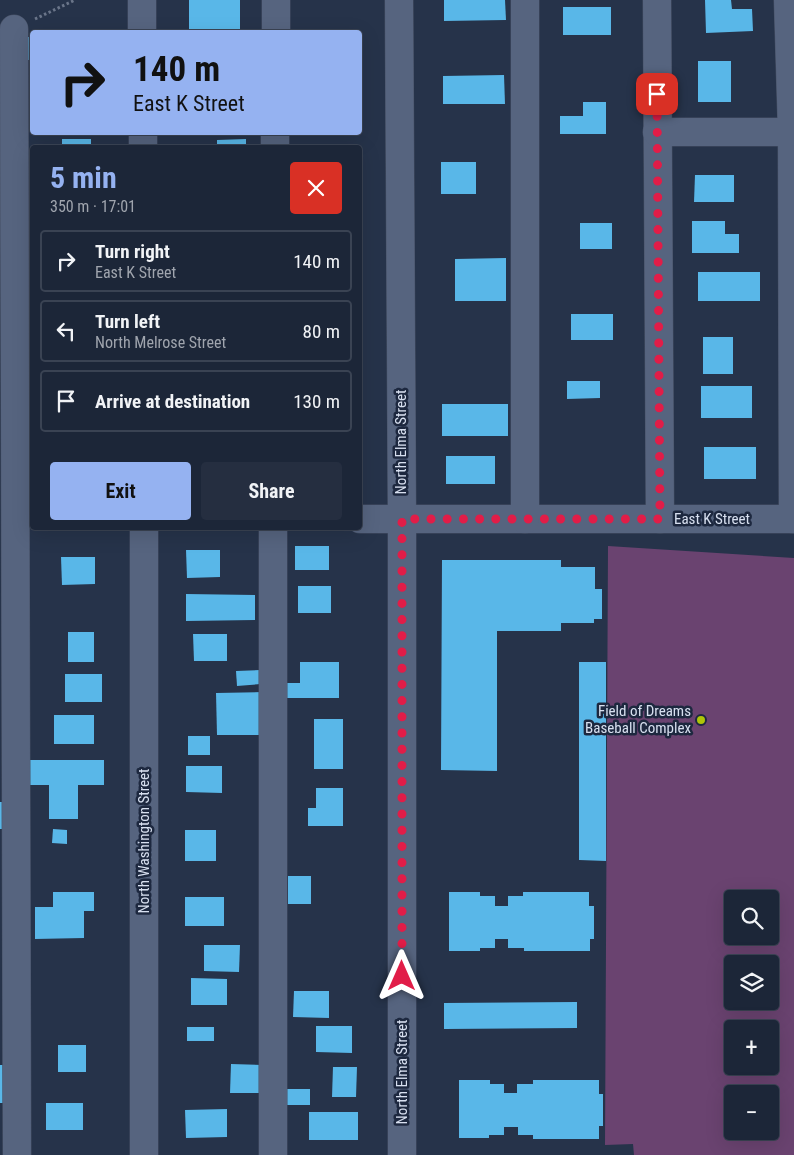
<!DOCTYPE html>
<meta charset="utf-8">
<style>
:root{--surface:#1c2638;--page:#252e40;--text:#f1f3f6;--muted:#a0a5ae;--line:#3a4353;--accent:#95b2f1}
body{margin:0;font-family:"Roboto Condensed",sans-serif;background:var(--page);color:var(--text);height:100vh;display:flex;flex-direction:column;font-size:19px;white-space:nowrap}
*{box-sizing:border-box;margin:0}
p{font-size:16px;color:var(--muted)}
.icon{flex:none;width:28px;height:28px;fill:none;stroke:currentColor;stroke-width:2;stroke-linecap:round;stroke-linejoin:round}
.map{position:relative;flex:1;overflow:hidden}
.sheet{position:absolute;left:30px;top:145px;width:332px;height:385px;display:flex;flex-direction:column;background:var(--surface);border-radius:5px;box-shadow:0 5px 20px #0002,0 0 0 1px var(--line)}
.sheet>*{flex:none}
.hud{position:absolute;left:30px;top:30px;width:332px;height:105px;border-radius:5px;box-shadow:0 5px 20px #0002,0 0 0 1px var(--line);background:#95b2f1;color:#111;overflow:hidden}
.tools{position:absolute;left:724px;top:890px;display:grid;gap:10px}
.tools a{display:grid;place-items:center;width:55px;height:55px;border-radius:5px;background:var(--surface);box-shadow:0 5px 20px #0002,0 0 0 1px var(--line);font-size:25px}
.pin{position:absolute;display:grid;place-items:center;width:42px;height:42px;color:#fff;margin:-21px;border-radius:10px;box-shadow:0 2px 8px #0006}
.me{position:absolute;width:55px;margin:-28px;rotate:0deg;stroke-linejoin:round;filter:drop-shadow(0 0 4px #0008)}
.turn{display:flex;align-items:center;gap:18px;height:105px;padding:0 20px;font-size:22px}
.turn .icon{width:65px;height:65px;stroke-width:2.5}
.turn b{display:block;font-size:35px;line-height:42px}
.round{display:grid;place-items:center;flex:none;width:52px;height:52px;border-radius:5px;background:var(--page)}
.head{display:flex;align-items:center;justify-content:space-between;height:85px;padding:0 20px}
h1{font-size:30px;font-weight:700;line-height:38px;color:var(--accent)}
.button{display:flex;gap:10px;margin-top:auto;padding:10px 20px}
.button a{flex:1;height:58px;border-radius:5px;background:var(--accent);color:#111;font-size:20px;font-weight:700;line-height:58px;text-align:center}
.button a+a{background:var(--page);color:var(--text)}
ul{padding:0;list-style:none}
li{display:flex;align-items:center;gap:15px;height:62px;margin:0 10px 8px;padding:0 10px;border:2px solid var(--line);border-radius:5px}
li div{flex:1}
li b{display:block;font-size:19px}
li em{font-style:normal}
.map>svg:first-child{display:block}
.green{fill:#6a4370;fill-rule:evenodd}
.building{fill:#59b7e8}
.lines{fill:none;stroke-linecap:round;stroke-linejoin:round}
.minor-casing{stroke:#475166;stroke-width:29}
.path{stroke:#6a7589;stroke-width:3;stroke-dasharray:2.5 2.5;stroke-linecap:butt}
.minor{stroke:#56647f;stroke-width:28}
.route{stroke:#e11d48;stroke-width:9;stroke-dasharray:0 16.2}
.poi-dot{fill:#aec508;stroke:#1d283f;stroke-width:2}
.labels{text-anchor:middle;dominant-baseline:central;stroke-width:5;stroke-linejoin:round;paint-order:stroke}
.street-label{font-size:15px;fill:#d8e0f0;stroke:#1d283f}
.poi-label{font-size:15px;fill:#d8e0f0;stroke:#1d283f;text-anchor:end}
</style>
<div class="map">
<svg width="794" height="1155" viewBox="0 0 794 1155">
<rect width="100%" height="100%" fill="#26334a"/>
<!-- green -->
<path class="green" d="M608 546 794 558V1155H634L633 1144 605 1145ZM732 899H770V936H732ZM732 964H770V1001H732ZM732 1029H770V1066H732ZM732 1094H770V1131H732Z"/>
<!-- building -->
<g class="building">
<rect x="189" y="0" width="51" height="32"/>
<path d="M444 0H505L506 20 444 21Z"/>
<path d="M705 0H731L732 9H752L753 31 706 33Z"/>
<rect x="563" y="7" width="48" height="28"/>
<rect x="24" y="37" width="8" height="23"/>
<rect x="698" y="61" width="33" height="41"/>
<path d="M504 75 505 104H443V76Z"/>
<path d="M583 102H606V134H560V116H583Z"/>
<rect x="62" y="139" width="29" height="9"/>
<path d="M246 139V148H217V140Z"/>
<rect x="441" y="162" width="35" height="32"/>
<path d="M695 175H734V202H694Z"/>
<path d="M692 221H725V234H739V253H692Z"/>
<rect x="580" y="223" width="32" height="26"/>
<path d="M506 258V301H455V259Z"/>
<rect x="28" y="266" width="4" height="17"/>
<rect x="698" y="272" width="62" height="29"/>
<rect x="571" y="314" width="42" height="26"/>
<rect x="703" y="337" width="30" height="37"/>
<path d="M567 381H600V398L567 399Z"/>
<rect x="701" y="386" width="51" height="32"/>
<rect x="442" y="404" width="66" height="32"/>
<rect x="704" y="447" width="52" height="32"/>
<rect x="21" y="456" width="11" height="25"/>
<rect x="446" y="456" width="49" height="28"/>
<rect x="295" y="546" width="34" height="24"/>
<path d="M186 550H220V577L187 578Z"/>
<path d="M61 557H95V584L62 585Z"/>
<path d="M442 560H561V567H595V589H602V619H594V623H561V631H497V771L441 770Z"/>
<rect x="298" y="586" width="33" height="27"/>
<path d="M186 594 255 595V620L186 621Z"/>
<rect x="68" y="632" width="26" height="30"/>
<path d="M193 634H227V661H194Z"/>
<path d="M300 662H339V698H281V683H300Z"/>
<path d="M579 662H606V861L579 860Z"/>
<path d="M260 670 261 684 237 686 236 671Z"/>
<rect x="65" y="674" width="37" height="28"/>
<path d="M262 692 263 735H217L216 693Z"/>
<rect x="54" y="715" width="40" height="29"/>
<rect x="314" y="719" width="29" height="50"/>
<rect x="188" y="736" width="22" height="19"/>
<path d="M29 760H104V785H78V819H49V785H29Z"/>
<path d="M186 766H222V793L186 792Z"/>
<path d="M316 788H343V826H308V808H316Z"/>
<path d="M0 802H3L4 829H0Z"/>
<path d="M53 829 67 830V844L52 843Z"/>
<rect x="185" y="830" width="31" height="31"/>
<rect x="288" y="876" width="23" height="28"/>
<path d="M53 892H94V911H84V938L35 939V907H53Z"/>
<path d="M449 892H480V896H495V906H508V896H523V892H589V906H594V939H590V951H524V948H508V939H495V948H480V951H449Z"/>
<rect x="185" y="897" width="39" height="29"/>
<path d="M204 945H240L239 972 204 971Z"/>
<path d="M191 978 227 979V1005H191Z"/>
<path d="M294 991H329V1018L293 1017Z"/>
<path d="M577 1002V1028L444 1029V1003Z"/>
<path d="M316 1026H352V1053L316 1052Z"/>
<rect x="187" y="1027" width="27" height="14"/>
<rect x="58" y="1045" width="28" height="27"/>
<path d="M231 1064 263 1065 262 1093H230Z"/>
<rect x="0" y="1065" width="5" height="38"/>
<path d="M333 1067H357L356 1097H332Z"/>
<path d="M459 1080H490V1084H504V1093H517V1084H533V1080H599V1094H603V1126H599V1139H533V1135H518V1127H504V1135H489V1138H459Z"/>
<rect x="287" y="1089" width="23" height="16"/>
<rect x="46" y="1103" width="37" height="27"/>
<path d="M227 1109V1137L186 1138 185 1110Z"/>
<rect x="309" y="1112" width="49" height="28"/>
</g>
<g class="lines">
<!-- minor casing -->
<g class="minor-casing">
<g id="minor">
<path d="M142 0V32"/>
<path d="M399 0 402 519V1155"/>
<path d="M657 0 660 519"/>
<path d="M788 0 792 132 793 519"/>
<path d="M14 29 17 1155"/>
<path d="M276 32V0"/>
<path d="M143 132V148"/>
<path d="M657 132H792"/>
<path d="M275 148V132"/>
<path d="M360 519H794"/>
<path d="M525 519V0"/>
<path d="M273 528V1155"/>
<path d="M144 1155V528"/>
</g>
</g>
<!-- path -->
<path class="path" d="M35 19 75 0"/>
<!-- minor -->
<use href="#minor" class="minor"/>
</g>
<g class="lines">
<!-- route -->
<path class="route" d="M402 976V519H660L657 94"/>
</g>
<!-- markers -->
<circle class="poi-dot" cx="701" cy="720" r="5"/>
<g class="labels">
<!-- street labels -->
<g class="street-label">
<text transform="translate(401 442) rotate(-90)">North Elma Street</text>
<text x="712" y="519">East K Street</text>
<text transform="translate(144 841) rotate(-90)">North Washington Street</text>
<text transform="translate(402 1072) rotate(-90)">North Elma Street</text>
</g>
<!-- poi labels -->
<g class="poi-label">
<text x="691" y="711">Field of Dreams<tspan x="691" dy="17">Baseball Complex</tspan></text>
</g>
</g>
</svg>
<div class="tools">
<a><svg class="icon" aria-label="search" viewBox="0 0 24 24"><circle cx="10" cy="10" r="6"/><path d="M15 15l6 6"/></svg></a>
<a><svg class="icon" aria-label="layers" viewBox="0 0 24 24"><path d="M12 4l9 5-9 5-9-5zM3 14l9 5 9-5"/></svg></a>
<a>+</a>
<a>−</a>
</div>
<div class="pin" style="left:657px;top:94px;background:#d93025"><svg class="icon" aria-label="arrive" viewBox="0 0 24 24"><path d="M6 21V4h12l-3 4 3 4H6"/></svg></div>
<svg class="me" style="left:402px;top:976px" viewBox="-20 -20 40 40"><path d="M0-17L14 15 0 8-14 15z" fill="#e11d48" stroke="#fff" stroke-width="4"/></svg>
<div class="hud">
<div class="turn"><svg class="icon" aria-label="right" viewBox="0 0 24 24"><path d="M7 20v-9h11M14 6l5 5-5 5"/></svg><div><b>140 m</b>East K Street</div></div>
</div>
<section class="sheet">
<div class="head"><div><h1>5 min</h1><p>350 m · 17:01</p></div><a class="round" style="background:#d93025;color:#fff"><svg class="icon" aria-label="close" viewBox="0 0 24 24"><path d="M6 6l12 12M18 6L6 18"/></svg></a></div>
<ul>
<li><svg class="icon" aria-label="right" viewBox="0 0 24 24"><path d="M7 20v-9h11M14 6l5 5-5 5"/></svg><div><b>Turn right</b><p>East K Street</p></div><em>140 m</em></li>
<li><svg class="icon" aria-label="left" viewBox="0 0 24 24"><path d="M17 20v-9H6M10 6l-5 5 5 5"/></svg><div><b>Turn left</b><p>North Melrose Street</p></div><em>80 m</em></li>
<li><svg class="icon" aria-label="arrive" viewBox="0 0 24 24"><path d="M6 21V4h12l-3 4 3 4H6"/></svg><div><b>Arrive at destination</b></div><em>130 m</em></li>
</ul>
<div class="button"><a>Exit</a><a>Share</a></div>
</section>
</div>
